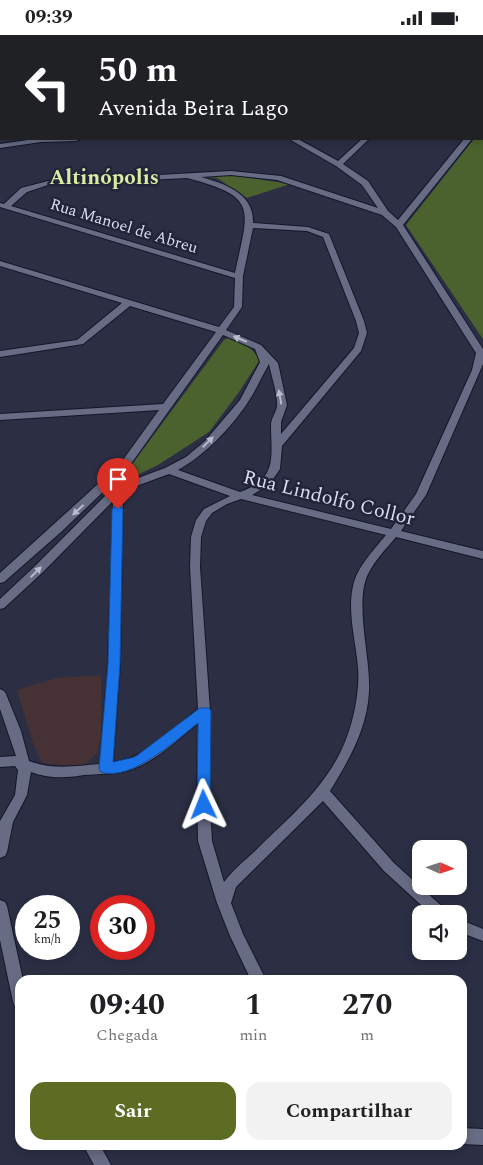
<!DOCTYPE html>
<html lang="pt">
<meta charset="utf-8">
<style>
:root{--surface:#fff;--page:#f2f2f2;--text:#202124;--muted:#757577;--accent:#5c6c23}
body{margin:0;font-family:Spectral,serif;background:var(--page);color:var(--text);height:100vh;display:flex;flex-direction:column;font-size:19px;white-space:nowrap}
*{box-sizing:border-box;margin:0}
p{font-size:16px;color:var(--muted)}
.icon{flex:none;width:28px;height:28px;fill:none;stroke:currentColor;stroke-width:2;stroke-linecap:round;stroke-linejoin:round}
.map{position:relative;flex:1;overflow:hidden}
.details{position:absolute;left:15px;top:940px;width:452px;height:175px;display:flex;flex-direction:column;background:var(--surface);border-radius:15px;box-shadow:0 2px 8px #0003}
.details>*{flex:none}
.top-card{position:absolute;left:0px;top:0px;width:484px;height:105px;box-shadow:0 2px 8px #0003;background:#202124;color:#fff;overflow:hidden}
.needle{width:32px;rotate:93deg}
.controls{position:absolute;left:412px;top:805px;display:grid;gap:10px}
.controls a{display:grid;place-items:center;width:55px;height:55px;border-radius:10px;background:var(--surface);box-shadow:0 2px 8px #0003;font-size:25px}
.speed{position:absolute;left:15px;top:860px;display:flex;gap:10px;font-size:25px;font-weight:700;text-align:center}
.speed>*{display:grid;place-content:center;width:65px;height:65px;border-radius:50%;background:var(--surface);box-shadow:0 2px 8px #0003;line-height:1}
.speed small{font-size:12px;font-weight:400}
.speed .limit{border:8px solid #d22;background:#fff;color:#111}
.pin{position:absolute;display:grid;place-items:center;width:42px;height:42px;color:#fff;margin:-51px -21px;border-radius:50% 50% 50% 0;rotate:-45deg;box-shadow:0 0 5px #0007}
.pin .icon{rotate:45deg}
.me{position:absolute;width:55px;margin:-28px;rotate:358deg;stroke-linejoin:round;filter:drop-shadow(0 0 4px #0008)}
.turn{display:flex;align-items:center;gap:18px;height:105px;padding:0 15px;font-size:22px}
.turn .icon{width:65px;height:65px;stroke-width:2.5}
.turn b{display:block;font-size:35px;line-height:42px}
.eta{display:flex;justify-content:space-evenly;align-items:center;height:85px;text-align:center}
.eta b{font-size:30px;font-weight:700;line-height:35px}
.button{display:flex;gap:10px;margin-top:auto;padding:10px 15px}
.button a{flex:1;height:58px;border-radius:15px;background:var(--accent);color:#fff;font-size:20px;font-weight:700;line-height:58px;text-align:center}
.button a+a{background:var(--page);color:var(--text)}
.status{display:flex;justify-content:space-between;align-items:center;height:35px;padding:0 25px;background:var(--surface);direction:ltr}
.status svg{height:14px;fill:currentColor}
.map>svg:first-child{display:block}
.education{fill:#463234}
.green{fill:#4b622e}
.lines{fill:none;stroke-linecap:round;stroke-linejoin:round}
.minor-casing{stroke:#14162a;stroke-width:2}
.tertiary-casing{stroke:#14162a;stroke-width:2}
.minor{fill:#676b84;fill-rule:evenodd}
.tertiary{fill:#676b84;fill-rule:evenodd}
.oneway{fill:#b8bbcc}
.route{fill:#1a73e8;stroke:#114b97}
.labels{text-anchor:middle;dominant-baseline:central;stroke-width:5;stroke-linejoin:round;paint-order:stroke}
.far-street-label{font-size:16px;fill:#daddeb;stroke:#22253a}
.street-label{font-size:20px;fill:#daddeb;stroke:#22253a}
.far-district-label{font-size:21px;font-weight:bold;fill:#d8eda2;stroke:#22253a}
</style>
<div class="status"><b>09:39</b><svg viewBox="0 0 49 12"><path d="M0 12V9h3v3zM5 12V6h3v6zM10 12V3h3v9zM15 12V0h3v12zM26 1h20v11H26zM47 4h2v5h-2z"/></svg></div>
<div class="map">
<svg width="483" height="1130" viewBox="0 0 483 1130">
<rect width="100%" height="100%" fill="#2c2f44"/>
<!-- education -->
<path class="education" d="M101 640V699L98 717 84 730 67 731 42 728 33 708 17 655 57 643Z"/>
<!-- green -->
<g class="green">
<path d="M483 93V304L406 190 474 104H482Z"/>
<path d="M231 140 290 149 247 163 217 143 204 142Z"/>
<path d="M228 303C242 308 254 312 259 326L239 357 209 397 158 430 110 453 130 432 224 305Z"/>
</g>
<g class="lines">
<!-- minor casing -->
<g class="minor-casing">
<g id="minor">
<rect x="261" y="0" width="6" height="1"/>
<path d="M358 0H364L365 1H359Z"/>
<path d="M443 0H449L450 1H444Z"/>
<rect x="0" y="64" width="1" height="4"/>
<path d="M35 104H80L76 106 41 107 0 113V109Z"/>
<path d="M289 104H298L338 126 362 104H369L343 129 368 146 388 176 398 185 464 104H472L403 190 483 314V329L426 460 401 496 483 516V524L396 502C386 514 375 525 368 539 354 568 371 623 369 657 367 694 349 725 330 756L394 828 446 875 448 879H431L384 836 323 766 236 852 231 868 243 899 266 945H251L230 901 217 868 198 806 197 752 198 688C176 706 154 728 127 736 113 739 98 739 84 740 66 743 49 744 31 737L27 760 13 787 7 817 5 821 0 823V786L15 760 18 735 15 731 0 732V722L16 721 0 674V654L4 656 6 659 21 696 29 726C53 735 75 731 100 729L108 629 113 466 42 538 4 573 0 574V564L34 532 114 452 165 433 186 422 205 406 240 365 260 327 255 314 223 300 128 433 61 497 4 547 0 548V538L120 429 159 375 0 385V379L163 369 216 297 130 271 83 309 0 322V316L77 305 122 268 0 231V226L219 292 234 272 235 243 0 172V168L4 169 21 153 48 146 231 136 281 141 378 173 362 150 336 131ZM231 140 277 145 382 180 396 192 476 318 472 335 416 459 391 494 252 460 269 450 280 434 282 411 361 316 367 298 364 286 329 199 308 192 253 188C254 158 225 149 201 142ZM187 143C260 162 248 174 235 238L11 171 27 157 48 150ZM253 193 307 196 323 202 356 286 359 298 354 313 281 399V387L287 370 278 328 261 310 226 295 242 272 243 241ZM269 329C271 339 278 361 277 371 276 378 271 383 271 390 271 423 278 443 240 457L178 435C205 420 231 393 248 367 256 355 262 341 269 329ZM169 439 230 461 204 474 196 485 191 502 190 532 198 674C173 694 146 724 113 727L120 629 123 456ZM241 464 386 500C376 512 364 525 357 539 344 568 356 604 358 633 360 659 352 695 340 718 320 758 285 786 254 817 244 826 232 836 224 847L212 806 209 752 210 676 200 532 201 502 206 486 212 478 227 469Z"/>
<path d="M0 865 5 867 7 871 23 945H20V974L15 972 13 967 0 905Z"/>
<path d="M459 884 483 894V906L459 897Z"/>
<path d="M462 1093 483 1094V1110L462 1109Z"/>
<path d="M83 1110H100L111 1130H94Z"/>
</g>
</g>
<!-- tertiary casing -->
<g class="tertiary-casing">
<g id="tertiary">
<rect x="0" y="27" width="1" height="4"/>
<rect x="482" y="50" width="1" height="4"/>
</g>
</g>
<!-- minor -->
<use href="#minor" class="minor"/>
<!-- tertiary -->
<use href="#tertiary" class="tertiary"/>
</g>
<!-- one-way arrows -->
<defs><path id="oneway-solid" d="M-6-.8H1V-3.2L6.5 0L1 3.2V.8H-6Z" transform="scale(1.25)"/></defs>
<g class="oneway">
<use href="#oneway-solid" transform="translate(240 304) rotate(-157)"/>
<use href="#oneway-solid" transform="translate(280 362) rotate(-100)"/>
<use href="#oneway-solid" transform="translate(208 407) rotate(-45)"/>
<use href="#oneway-solid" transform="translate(78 475) rotate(137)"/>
<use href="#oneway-solid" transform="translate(36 537) rotate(-44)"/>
</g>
<!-- route -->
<path class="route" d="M118 470 123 474 120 629 113 727 135 722 200 673H209L211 676 210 770 208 774 204 775 199 774 197 770 198 688C176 705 131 747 101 737L99 734 108 629 112 474Z"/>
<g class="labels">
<!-- far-street labels -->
<g class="far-street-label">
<text transform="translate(124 191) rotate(17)">Rua Manoel de Abreu</text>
</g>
<!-- street labels -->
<g class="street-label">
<text transform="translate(329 463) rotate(14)">Rua Lindolfo Collor</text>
</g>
<!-- far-district labels -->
<g class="far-district-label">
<text x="104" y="143">Altinópolis</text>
</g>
</g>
</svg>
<div class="controls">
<a><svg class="needle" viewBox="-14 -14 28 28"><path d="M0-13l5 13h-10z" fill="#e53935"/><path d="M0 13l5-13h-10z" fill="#757577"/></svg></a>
<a><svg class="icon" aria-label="sound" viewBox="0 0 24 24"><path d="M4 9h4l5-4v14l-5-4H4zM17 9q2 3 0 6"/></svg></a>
</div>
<div class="speed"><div>25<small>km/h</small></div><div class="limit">30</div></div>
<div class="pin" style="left:118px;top:474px;background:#d93025"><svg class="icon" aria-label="arrive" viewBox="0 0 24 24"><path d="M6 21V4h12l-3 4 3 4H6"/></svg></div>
<svg class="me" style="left:204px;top:770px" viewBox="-20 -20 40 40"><path d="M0-17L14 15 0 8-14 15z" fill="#1a73e8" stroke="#fff" stroke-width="4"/></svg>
<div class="top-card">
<div class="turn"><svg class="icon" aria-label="left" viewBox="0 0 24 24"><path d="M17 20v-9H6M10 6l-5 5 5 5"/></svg><div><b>50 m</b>Avenida Beira Lago</div></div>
</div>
<section class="details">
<div class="eta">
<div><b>09:40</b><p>Chegada</p></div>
<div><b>1</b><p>min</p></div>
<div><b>270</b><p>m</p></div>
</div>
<div class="button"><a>Sair</a><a>Compartilhar</a></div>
</section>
</div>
